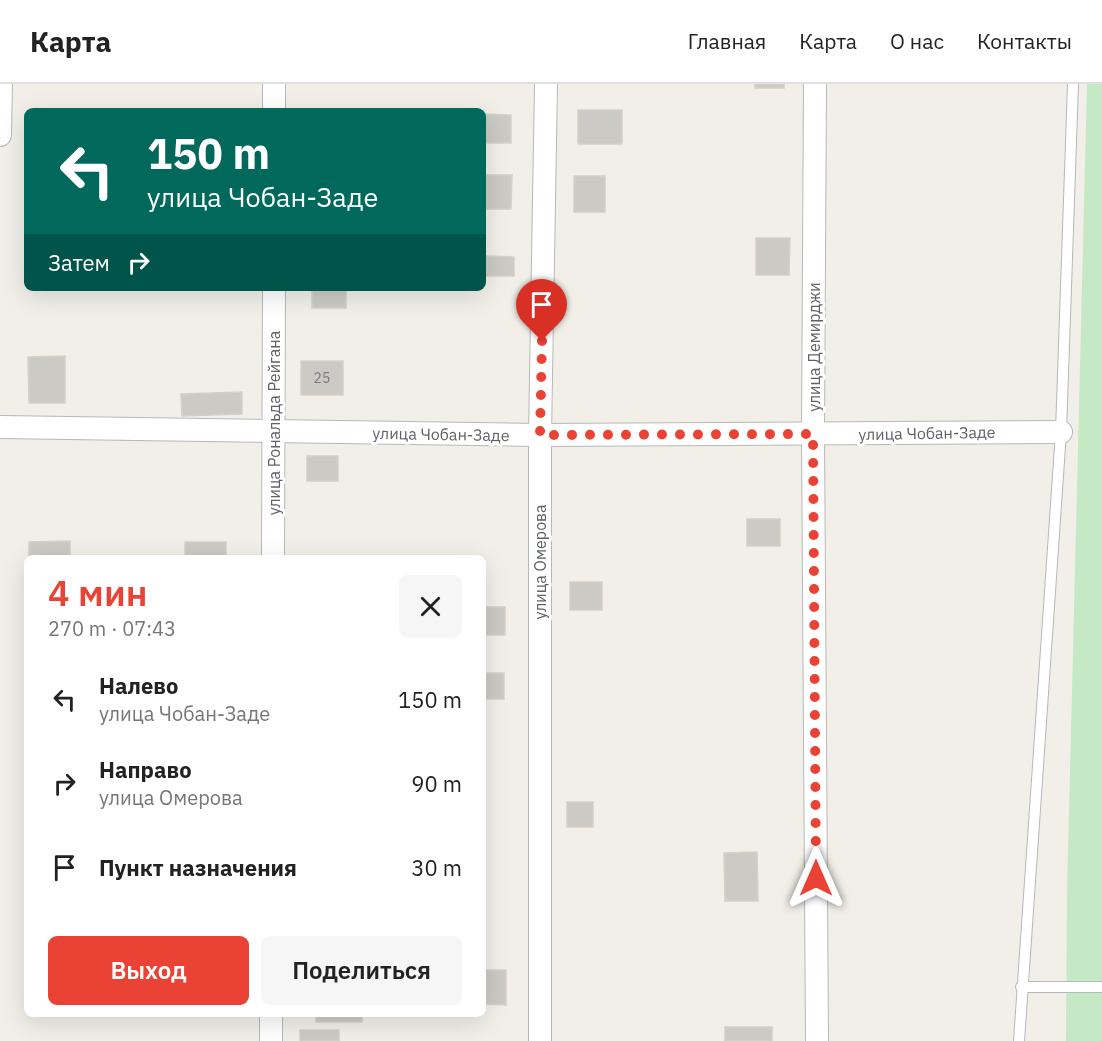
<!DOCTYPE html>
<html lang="ru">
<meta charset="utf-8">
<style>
:root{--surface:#fff;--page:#f6f6f6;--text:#222;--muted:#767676;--line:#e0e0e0;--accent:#ea4335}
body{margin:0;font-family:"IBM Plex Sans",sans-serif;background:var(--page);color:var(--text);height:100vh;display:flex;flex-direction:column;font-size:22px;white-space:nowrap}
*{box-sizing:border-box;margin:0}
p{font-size:20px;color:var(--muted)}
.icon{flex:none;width:33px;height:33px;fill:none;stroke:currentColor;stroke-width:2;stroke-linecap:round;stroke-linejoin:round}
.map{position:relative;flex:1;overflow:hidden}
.sheet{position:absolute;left:24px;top:471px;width:462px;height:462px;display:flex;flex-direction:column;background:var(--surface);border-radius:9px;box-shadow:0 6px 24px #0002}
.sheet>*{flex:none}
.top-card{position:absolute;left:24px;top:24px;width:462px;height:183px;border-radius:9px;box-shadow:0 6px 24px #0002;background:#00695c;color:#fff;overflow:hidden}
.pin{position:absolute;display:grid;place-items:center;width:51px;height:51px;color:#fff;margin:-62px -26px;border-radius:50% 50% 50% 0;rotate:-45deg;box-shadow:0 0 6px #0007}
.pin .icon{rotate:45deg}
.me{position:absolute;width:66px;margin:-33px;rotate:0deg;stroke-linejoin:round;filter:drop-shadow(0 0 4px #0008)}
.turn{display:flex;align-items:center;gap:21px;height:126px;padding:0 24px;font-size:27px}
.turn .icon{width:78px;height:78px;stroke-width:2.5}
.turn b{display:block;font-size:42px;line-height:51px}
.then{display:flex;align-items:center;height:57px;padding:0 24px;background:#0003;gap:12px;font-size:22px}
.round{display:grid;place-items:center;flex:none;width:63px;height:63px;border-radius:9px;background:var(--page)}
.summary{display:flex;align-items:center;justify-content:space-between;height:102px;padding:0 24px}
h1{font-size:36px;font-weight:600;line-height:45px;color:var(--accent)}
.button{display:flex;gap:12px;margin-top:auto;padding:12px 24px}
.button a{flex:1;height:69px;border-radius:9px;background:var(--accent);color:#fff;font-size:24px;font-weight:600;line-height:69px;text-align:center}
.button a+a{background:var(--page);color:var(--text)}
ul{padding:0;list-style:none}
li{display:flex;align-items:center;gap:18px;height:84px;padding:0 24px}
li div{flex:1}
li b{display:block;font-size:22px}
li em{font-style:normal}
header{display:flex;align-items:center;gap:36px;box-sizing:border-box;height:84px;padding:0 30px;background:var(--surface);border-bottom:2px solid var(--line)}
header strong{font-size:28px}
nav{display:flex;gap:33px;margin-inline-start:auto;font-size:21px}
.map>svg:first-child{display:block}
.garden{fill:#c5e8c5}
.building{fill:#cccac5;stroke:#d6d1c6;stroke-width:1.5}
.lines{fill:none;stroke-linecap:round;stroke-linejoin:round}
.lane-casing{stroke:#b5b8bc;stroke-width:12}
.street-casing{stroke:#b5b8bc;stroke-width:24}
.lane{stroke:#fff;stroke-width:10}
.street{stroke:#fff;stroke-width:22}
.route{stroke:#ea4335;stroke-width:10;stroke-dasharray:0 18}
.labels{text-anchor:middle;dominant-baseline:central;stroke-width:6;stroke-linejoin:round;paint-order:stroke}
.number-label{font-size:14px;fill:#7a7d7f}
.street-label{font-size:16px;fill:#5f6368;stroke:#fff}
</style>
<header>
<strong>Карта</strong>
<nav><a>Главная</a><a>Карта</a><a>О нас</a><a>Контакты</a></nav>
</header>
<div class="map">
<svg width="1102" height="957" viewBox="0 0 1102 957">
<rect width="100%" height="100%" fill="#f1efe8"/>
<!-- garden -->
<path class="garden" d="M1087 0H1102V957H1066L1067 810Z"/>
<!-- building -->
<g class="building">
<rect x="755" y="0" width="29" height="4"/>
<rect x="578" y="26" width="44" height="34"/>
<path d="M483 30 511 31V59H483Z"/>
<path d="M483 91H512L511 125H483Z"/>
<rect x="574" y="92" width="31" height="36"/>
<path d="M756 154H790L789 191H756Z"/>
<path d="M485 172 514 173V192H485Z"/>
<rect x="312" y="204" width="34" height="20"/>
<path d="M65 272V319H29L28 273Z"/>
<rect x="301" y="277" width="42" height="34"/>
<path d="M242 308V330L182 332 181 310Z"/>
<rect x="307" y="372" width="31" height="25"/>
<rect x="747" y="435" width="33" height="27"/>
<path d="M70 457V474H29V458Z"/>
<rect x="185" y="458" width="41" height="16"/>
<rect x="570" y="498" width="32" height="28"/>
<rect x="483" y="523" width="22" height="28"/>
<rect x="483" y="589" width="21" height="26"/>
<rect x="567" y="718" width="26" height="25"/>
<path d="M757 768 758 817H725L724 769Z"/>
<path d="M483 886H506V921L483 920Z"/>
<rect x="316" y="930" width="46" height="8"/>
<rect x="725" y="943" width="47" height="14"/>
<rect x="300" y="946" width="39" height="11"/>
</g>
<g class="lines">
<!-- lane casing -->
<g class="lane-casing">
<g id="lane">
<path d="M1021 903H1102"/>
<path d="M1019 957 1061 348 1073 0"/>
</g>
</g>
<!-- street casing -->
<g class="street-casing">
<g id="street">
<path d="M815 0 813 350 817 957"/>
<path d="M274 27V0"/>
<path d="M0 51 1 0"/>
<path d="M0 343 540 351 1061 348"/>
<path d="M273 474 274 204"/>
<path d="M271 957V930"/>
<path d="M540 957V351L546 0"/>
</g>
</g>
<!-- lane -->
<use href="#lane" class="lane"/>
<!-- street -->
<use href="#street" class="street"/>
</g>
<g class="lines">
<!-- route -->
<path class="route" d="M542 257 540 351 813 350 816 794"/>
</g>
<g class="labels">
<!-- number labels -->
<g class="number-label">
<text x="322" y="294">25</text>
</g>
<!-- street labels -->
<g class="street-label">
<text transform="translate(814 263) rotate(-90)">улица Демирджи</text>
<text transform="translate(274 339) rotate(-90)">улица Рональда Рейгана</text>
<text transform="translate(927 349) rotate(-1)">улица Чобан-Заде</text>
<text transform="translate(441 350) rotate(1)">улица Чобан-Заде</text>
<text transform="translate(540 478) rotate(-90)">улица Омерова</text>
</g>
</g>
</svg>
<div class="pin" style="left:542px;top:257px;background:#d93025"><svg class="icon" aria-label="arrive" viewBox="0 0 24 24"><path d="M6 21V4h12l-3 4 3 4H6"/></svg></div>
<svg class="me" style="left:816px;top:794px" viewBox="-20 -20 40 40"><path d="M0-17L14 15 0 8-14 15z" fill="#ea4335" stroke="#fff" stroke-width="4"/></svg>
<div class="top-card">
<div class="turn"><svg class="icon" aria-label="left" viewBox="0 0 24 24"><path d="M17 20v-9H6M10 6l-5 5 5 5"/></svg><div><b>150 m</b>улица Чобан-Заде</div></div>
<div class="then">Затем<svg class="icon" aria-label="right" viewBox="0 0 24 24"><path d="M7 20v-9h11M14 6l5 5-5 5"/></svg></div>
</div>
<section class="sheet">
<div class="summary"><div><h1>4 мин</h1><p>270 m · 07:43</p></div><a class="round"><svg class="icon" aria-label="close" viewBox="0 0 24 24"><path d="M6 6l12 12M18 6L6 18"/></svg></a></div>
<ul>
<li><svg class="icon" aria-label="left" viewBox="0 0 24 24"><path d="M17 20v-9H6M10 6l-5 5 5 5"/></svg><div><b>Налево</b><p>улица Чобан-Заде</p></div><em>150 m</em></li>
<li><svg class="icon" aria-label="right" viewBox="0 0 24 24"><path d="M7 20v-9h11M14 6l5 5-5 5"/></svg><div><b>Направо</b><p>улица Омерова</p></div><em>90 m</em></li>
<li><svg class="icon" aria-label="arrive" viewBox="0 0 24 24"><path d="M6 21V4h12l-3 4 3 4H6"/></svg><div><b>Пункт назначения</b></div><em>30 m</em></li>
</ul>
<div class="button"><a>Выход</a><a>Поделиться</a></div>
</section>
</div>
